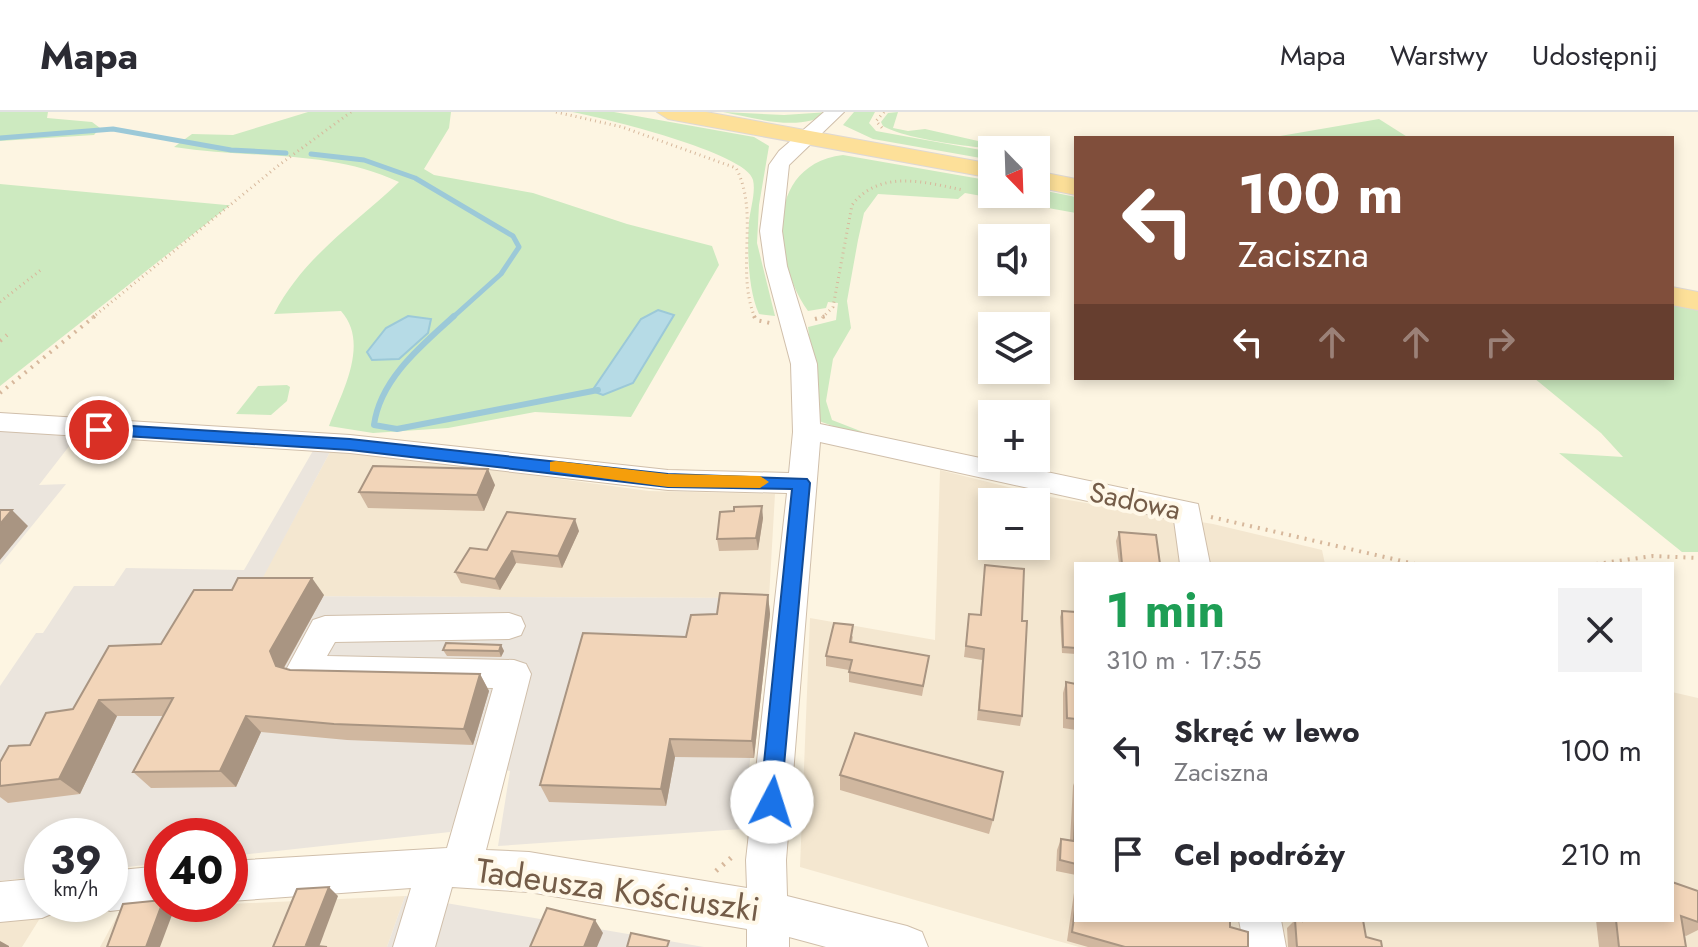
<!DOCTYPE html>
<html lang="pl">
<meta charset="utf-8">
<style>
:root{--surface:#fff;--page:#f2f2f3;--text:#2b2b33;--muted:#7c7c81;--line:#e1e1e2}
body{margin:0;font-family:Jost,sans-serif;background:var(--page);color:var(--text);height:100vh;display:flex;flex-direction:column;font-size:30px;white-space:nowrap}
*{box-sizing:border-box;margin:0}
p{font-size:26px;color:var(--muted)}
.icon{flex:none;width:44px;height:44px;fill:none;stroke:currentColor;stroke-width:2;stroke-linecap:round;stroke-linejoin:round}
.map{position:relative;flex:1;overflow:hidden}
.panel{position:absolute;left:1074px;top:450px;width:600px;height:360px;display:flex;flex-direction:column;background:var(--surface);border-radius:0px;box-shadow:0 4px 12px #0003}
.panel>*{flex:none}
.top-card{position:absolute;left:1074px;top:24px;width:600px;height:244px;border-radius:0px;box-shadow:0 4px 12px #0003;background:#804e3b;color:#fff;overflow:hidden}
.needle{width:52px;rotate:157deg}
.fabs{position:absolute;left:978px;top:24px;display:grid;gap:16px}
.fabs a{display:grid;place-items:center;width:72px;height:72px;border-radius:0px;background:var(--surface);box-shadow:0 4px 12px #0003;font-size:40px}
.speed{position:absolute;left:24px;top:706px;display:flex;gap:16px;font-size:40px;font-weight:700;text-align:center}
.speed>*{display:grid;place-content:center;width:104px;height:104px;border-radius:50%;background:var(--surface);box-shadow:0 4px 12px #0003;line-height:1}
.speed small{font-size:20px;font-weight:400}
.speed .limit{border:12px solid #d22;background:#fff;color:#111}
.pin{position:absolute;display:grid;place-items:center;width:68px;height:68px;color:#fff;margin:-34px;border:4px solid #fff;border-radius:50%;box-shadow:0 2px 8px #0007}
.me{position:absolute;width:88px;margin:-44px;rotate:5deg;stroke-linejoin:round;filter:drop-shadow(0 0 6px #0008)}
.turn{display:flex;align-items:center;gap:28px;height:168px;padding:0 32px;font-size:36px}
.turn .icon{width:104px;height:104px;stroke-width:2.5}
.turn b{display:block;font-size:56px;line-height:68px}
.lanes{display:flex;align-items:center;height:76px;padding:0 32px;background:#0003;justify-content:center;gap:40px;direction:ltr}
.lanes .off{opacity:.35}
.round{display:grid;place-items:center;flex:none;width:84px;height:84px;border-radius:0px;background:var(--page)}
.overview{display:flex;align-items:center;justify-content:space-between;height:136px;padding:0 32px}
h1{font-size:48px;font-weight:700;line-height:60px;color:#1e9e55}
ul{padding:0;list-style:none}
li{display:flex;align-items:center;gap:24px;height:104px;padding:0 32px}
li div{flex:1}
li b{display:block;font-size:30px}
li em{font-style:normal}
header{display:flex;align-items:center;gap:48px;box-sizing:border-box;height:112px;padding:0 40px;background:var(--surface);border-bottom:2px solid var(--line)}
header strong{font-size:38px}
nav{display:flex;gap:44px;margin-inline-start:auto;font-size:28px}
.map>svg:first-child{display:block}
.residential{fill:#f4e7d0;fill-rule:evenodd}
.industrial{fill:#ebe5dd}
.green{fill:#cdeac0}
.water{fill:#b6dbe6;stroke:#9cc9d8;stroke-width:2}
.lines{fill:none;stroke-linecap:round;stroke-linejoin:round}
.stream-far1{stroke:#9cc9d8;stroke-width:5}
.stream{stroke:#9cc9d8;stroke-width:6}
.minor-casing{stroke:#d0bfab;stroke-width:2}
.major-casing{stroke:#ded8d3;stroke-width:2}
.path-far2{stroke:#d7b89c;stroke-width:3;stroke-dasharray:1 4;stroke-linecap:butt}
.path-far1{stroke:#d7b89c;stroke-width:4;stroke-dasharray:2 6;stroke-linecap:butt}
.path{stroke:#d7b89c;stroke-width:5;stroke-dasharray:2 7;stroke-linecap:butt}
.minor{fill:#fff;fill-rule:evenodd}
.major{fill:#fde099;fill-rule:evenodd}
.wall{fill:#d0b79f}
.shaded-wall{fill:#a99582}
.building{fill:#f2d5b9;stroke:#a99582;stroke-width:2}
.route{fill:#1a73e8;stroke:#114b97;stroke-width:2}
.slow{fill:#f59e0b}
.labels{text-anchor:middle;dominant-baseline:central;stroke-width:8;stroke-linejoin:round;paint-order:stroke}
.street-label{font-size:28px;fill:#745c48;stroke:#fff8e8}
.near-street-label{font-size:34px;fill:#745c48;stroke:#fff8e8}
</style>
<header>
<strong>Mapa</strong>
<nav><a>Mapa</a><a>Warstwy</a><a>Udostępnij</a></nav>
</header>
<div class="map">
<svg width="1698" height="835" viewBox="0 0 1698 835">
<rect width="100%" height="100%" fill="#fdf5e2"/>
<!-- residential -->
<g class="residential">
<path d="M346 338 649 379 775 382 769 486 252 484 330 340Z"/>
<path d="M940 358 1044 384 1213 412 1322 438 1325 452H1076V808H1672V580L1698 586V835H1079L800 755 810 506 935 528ZM992 390H1036V434H992Z"/>
<path d="M405 784 387 835H100L121 797Z"/>
<path d="M42 803 22 835H0V808Z"/>
</g>
<!-- industrial -->
<g class="industrial">
<path d="M0 319 77 324 39 373 66 372 0 453Z"/>
<path d="M314 337 330 340 253 484 769 486 742 717 498 734 510 659 477 652 450 720 230 744V724H162V751L110 757V724H42V764L0 769V574L36 521H43L74 474H114L126 456 244 458Z"/>
<path d="M405 784 704 835H387Z"/>
</g>
<!-- green -->
<g class="green">
<path d="M0 0H48L47 6 92 10 100 16 94 23 0 29Z"/>
<path d="M308 0H451L449 16 424 57 434 63 533 81 627 112 712 134 719 153 631 305 535 300 448 316 373 321 329 314C342 280 370 231 341 199L274 202C304 144 354 113 399 70 329 37 250 47 174 35L192 22 233 23Z"/>
<path d="M572 0H614L754 25 769 34 759 93 757 131 775 204 759 202C748 178 747 137 749 110 750 98 756 80 753 68 748 41 600 5 572 0Z"/>
<path d="M723 0 784 3 829 0C801 21 755 6 723 0Z"/>
<path d="M854 0H875L869 11 876 19 992 40V48L873 27 843 13Z"/>
<path d="M898 0 893 16 908 19 925 17 1018 38C989 38 906 28 883 14L881 10 888 1Z"/>
<path d="M1379 7 1409 26H1268Z"/>
<path d="M843 43 992 69V82H1036V77L1076 85V101L965 81 958 87 878 82 864 101 858 128 847 189 851 216 833 247 826 289 832 308 868 322 863 325 819 309 808 215 836 208 838 191 828 190 826 196 808 199C773 150 763 53 843 43Z"/>
<path d="M0 72 226 93H230L0 274Z"/>
<path d="M1672 191 1698 196V440H1682L1559 341 1623 345 1601 321 1534 266H1672Z"/>
<path d="M287 273 290 275 287 289 271 303 236 302 258 274Z"/>
</g>
<!-- water -->
<g class="water">
<path d="M658 198 674 203 633 271 603 283 592 279 641 207Z"/>
<path d="M408 204 431 207 428 221 399 247 372 248 367 240 386 216Z"/>
</g>
<g class="lines">
<!-- stream-far1 -->
<g class="stream-far1">
<path d="M0 26 113 17 231 38 286 41"/>
<path d="M311 42 364 48 415 66 513 124 519 135 501 162 452 206"/>
</g>
<!-- stream -->
<path class="stream" d="M454 204C422 233 380 267 374 313L397 317 598 278"/>
<!-- minor casing -->
<g class="minor-casing">
<g id="minor">
<path d="M824 0H844L789 53 782 119 787 154 817 252 820 312 1198 392 1210 452H1180L1174 408 820 330 786 748 787 784 907 814 922 820 928 835H826L789 825V835H747V817L529 780 452 775 435 835H393L411 776 230 789V749L447 736 493 576 303 572 291 568 286 558 313 508 325 504 509 501 521 505 525 514 521 523 509 527 335 530 327 544 514 548 526 552 531 562 486 738 529 740 747 776 746 748 787 381 668 378 350 341 0 319V301L350 323 668 358 789 361 793 320 791 252 765 154 760 119 769 53 779 39Z"/>
<path d="M162 754V792H167L110 799 96 793 110 792V759Z"/>
<path d="M42 766V792H60L56 800 42 806 0 810V770Z"/>
<path d="M1239 808H1281L1286 835H1244Z"/>
</g>
</g>
<!-- major casing -->
<g class="major-casing">
<g id="major">
<path d="M657 0H706L992 52V66L668 7Z"/>
<path d="M1036 59 1076 67V83L1036 75Z"/>
<path d="M1672 175 1698 180V198L1672 193Z"/>
</g>
</g>
<!-- path-far2 -->
<g class="path-far2">
<path d="M556 0 622 15 736 56C760 101 735 158 755 206"/>
<path d="M884 0 876 9 884 18"/>
<path d="M0 190 42 157"/>
<path d="M92 206 279 53 351 0"/>
<path d="M822 206 833 195 852 93C880 57 924 70 963 78"/>
</g>
<!-- path-far1 -->
<g class="path-far1">
<path d="M754 204 756 208 770 211"/>
<path d="M815 207 826 204"/>
<path d="M0 229 7 223"/>
<path d="M0 281 95 204"/>
<path d="M1211 405 1415 452"/>
<path d="M1596 452 1653 444 1698 446"/>
</g>
<!-- path -->
<path class="path" d="M716 759 733 744"/>
<!-- minor -->
<use href="#minor" class="minor"/>
<!-- major -->
<use href="#major" class="major"/>
</g>
<!-- wall -->
<g class="wall">
<path d="M495 373 484 399 368 396 359 380Z"/>
<path d="M991 377 992 390V416H990L989 387Z"/>
<path d="M763 406 758 438 719 439 717 427Z"/>
<path d="M579 419 562 456 516 451 500 478 461 471 455 460 487 438Z"/>
<path d="M1119 420 1160 452H1119L1116 429Z"/>
<path d="M985 453 1022 509V604L1020 614 977 608 982 548 964 545 969 502 980 503Z"/>
<path d="M324 483 284 556 290 558 480 562 489 579 473 633 347 628 261 620 236 675 151 676 133 660 164 604H117L80 682 8 691 0 685V650L30 633 73 597 161 532Z"/>
<path d="M768 483 770 502 754 646 675 645 666 694 549 690 540 673 686 525 717 502Z"/>
<path d="M1062 499 1076 500V542L1062 541 1060 505Z"/>
<path d="M853 524 852 530 929 544 922 584 849 570V558L826 554V544Z"/>
<path d="M501 533 504 539 501 545 447 544 443 538Z"/>
<path d="M1066 570 1076 572V618L1063 616V581Z"/>
<path d="M840 663 993 708 989 722 840 678Z"/>
<path d="M1076 665V763L1056 759 1057 738 1061 727 1070 729 1073 674Z"/>
<path d="M1076 767V808L1230 815 1248 835H1088L1067 829Z"/>
<path d="M1698 779V818L1686 824 1684 823 1686 835H1599L1596 808H1672Z"/>
<path d="M1292 808H1363L1366 825 1382 835H1288L1287 816 1293 810Z"/>
</g>
<!-- shaded-wall -->
<g class="shaded-wall">
<path d="M488 357 495 373 484 399 477 383Z"/>
<path d="M762 394 763 406 758 438 756 426Z"/>
<path d="M12 398 28 414 0 448V412Z"/>
<path d="M575 407 579 419 562 456 558 444Z"/>
<path d="M512 439 516 451 500 478 495 467Z"/>
<path d="M312 466 324 483 283 557 276 554 270 539Z"/>
<path d="M768 483 770 502 754 646 752 629Z"/>
<path d="M501 533 504 539 501 545 499 539Z"/>
<path d="M480 562 489 579 473 633 464 617Z"/>
<path d="M99 588 117 604 80 682 59 667Z"/>
<path d="M246 604 261 620 236 675 220 659Z"/>
<path d="M670 627 675 645 666 694 661 677Z"/>
<path d="M329 775 338 784 319 835 306 833Z"/>
<path d="M162 792H170L175 795 160 835H146Z"/>
<path d="M595 808 603 821 597 835H584Z"/>
<path d="M0 829 9 834V835H0Z"/>
</g>
<!-- building -->
<g class="building">
<path d="M373 354 488 357 477 383 359 380Z"/>
<path d="M991 377 1024 379 1025 390H992L991 406Z"/>
<path d="M762 394 756 426 717 427 720 400 734 399V395Z"/>
<path d="M0 398H12L0 412Z"/>
<path d="M507 400 575 407 558 444 512 439 495 467 455 460 470 436 487 438Z"/>
<path d="M1119 420 1156 423 1160 452H1122Z"/>
<path d="M985 453 1024 457 1022 509H1027L1022 604 979 598 984 537 966 534 969 502 981 503Z"/>
<path d="M238 466H312L270 539 276 554 290 558 480 562 464 617 334 612 246 604 220 659 133 660 173 586 99 588 59 667 0 674V650L9 634 30 633 46 601 73 597 109 534 161 532 194 478H232Z"/>
<path d="M720 481 768 483 752 629 670 627 661 677 540 673 583 521 686 525 691 503 717 502Z"/>
<path d="M1062 499 1076 500V536L1063 535Z"/>
<path d="M834 511 853 513 850 530 929 544 923 574 849 560 852 548 826 544Z"/>
<path d="M446 531 501 533 499 539 443 538Z"/>
<path d="M1066 570 1076 572V607L1067 606Z"/>
<path d="M855 621 1003 660 993 708 840 663Z"/>
<path d="M1076 687V752L1060 748 1061 727 1074 729Z"/>
<path d="M1672 770 1698 779V810L1681 804 1686 835H1619L1616 808H1672Z"/>
<path d="M329 775 306 833 327 835H273L297 777Z"/>
<path d="M162 788V792L146 835H107L123 792Z"/>
<path d="M1076 791V808H1230V815L1248 820V835H1125L1072 820Z"/>
<path d="M547 796 595 808 584 835H530Z"/>
<path d="M1295 808 1302 809V808H1363L1366 825 1381 829 1382 835H1297Z"/>
<path d="M631 821 669 829 667 835H627Z"/>
</g>
<!-- route -->
<path class="route" d="M99 312 350 327 668 362 807 367 810 371 780 697 772 700 764 697 760 690 792 377 668 375 350 338 93 322V314Z"/>
<!-- slow -->
<path class="slow" d="M556 349 668 362 760 364 769 370 760 376 668 375 550 359V350Z"/>
<g class="labels">
<!-- street labels -->
<g class="street-label">
<text transform="translate(1135 389) rotate(12)">Sadowa</text>
</g>
<!-- near-street labels -->
<g class="near-street-label">
<text transform="translate(618 778) rotate(8)">Tadeusza Kościuszki</text>
</g>
</g>
</svg>
<div class="fabs">
<a><svg class="needle" viewBox="-14 -14 28 28"><path d="M0-13l5 13h-10z" fill="#e53935"/><path d="M0 13l5-13h-10z" fill="#7c7c81"/></svg></a>
<a><svg class="icon" aria-label="sound" viewBox="0 0 24 24"><path d="M4 9h4l5-4v14l-5-4H4zM17 9q2 3 0 6"/></svg></a>
<a><svg class="icon" aria-label="layers" viewBox="0 0 24 24"><path d="M12 4l9 5-9 5-9-5zM3 14l9 5 9-5"/></svg></a>
<a>+</a>
<a>−</a>
</div>
<div class="speed"><div>39<small>km/h</small></div><div class="limit">40</div></div>
<div class="pin" style="left:99px;top:318px;background:#d93025"><svg class="icon" aria-label="arrive" viewBox="0 0 24 24"><path d="M6 21V4h12l-3 4 3 4H6"/></svg></div>
<svg class="me" style="left:772px;top:690px" viewBox="-20 -20 40 40"><circle r="19" fill="#fff"/><path d="M0-13L10 11 0 6-10 11z" fill="#1a73e8"/></svg>
<div class="top-card">
<div class="turn"><svg class="icon" aria-label="left" viewBox="0 0 24 24"><path d="M17 20v-9H6M10 6l-5 5 5 5"/></svg><div><b>100 m</b>Zaciszna</div></div>
<div class="lanes"><svg class="icon" aria-label="left" viewBox="0 0 24 24"><path d="M17 20v-9H6M10 6l-5 5 5 5"/></svg><svg class="icon off" aria-label="ahead" viewBox="0 0 24 24"><path d="M12 20V5M6 11l6-6 6 6"/></svg><svg class="icon off" aria-label="ahead" viewBox="0 0 24 24"><path d="M12 20V5M6 11l6-6 6 6"/></svg><svg class="icon off" aria-label="right" viewBox="0 0 24 24"><path d="M7 20v-9h11M14 6l5 5-5 5"/></svg></div>
</div>
<section class="panel">
<div class="overview"><div><h1>1 min</h1><p>310 m · 17:55</p></div><a class="round"><svg class="icon" aria-label="close" viewBox="0 0 24 24"><path d="M6 6l12 12M18 6L6 18"/></svg></a></div>
<ul>
<li><svg class="icon" aria-label="left" viewBox="0 0 24 24"><path d="M17 20v-9H6M10 6l-5 5 5 5"/></svg><div><b>Skręć w lewo</b><p>Zaciszna</p></div><em>100 m</em></li>
<li><svg class="icon" aria-label="arrive" viewBox="0 0 24 24"><path d="M6 21V4h12l-3 4 3 4H6"/></svg><div><b>Cel podróży</b></div><em>210 m</em></li>
</ul>
</section>
</div>
